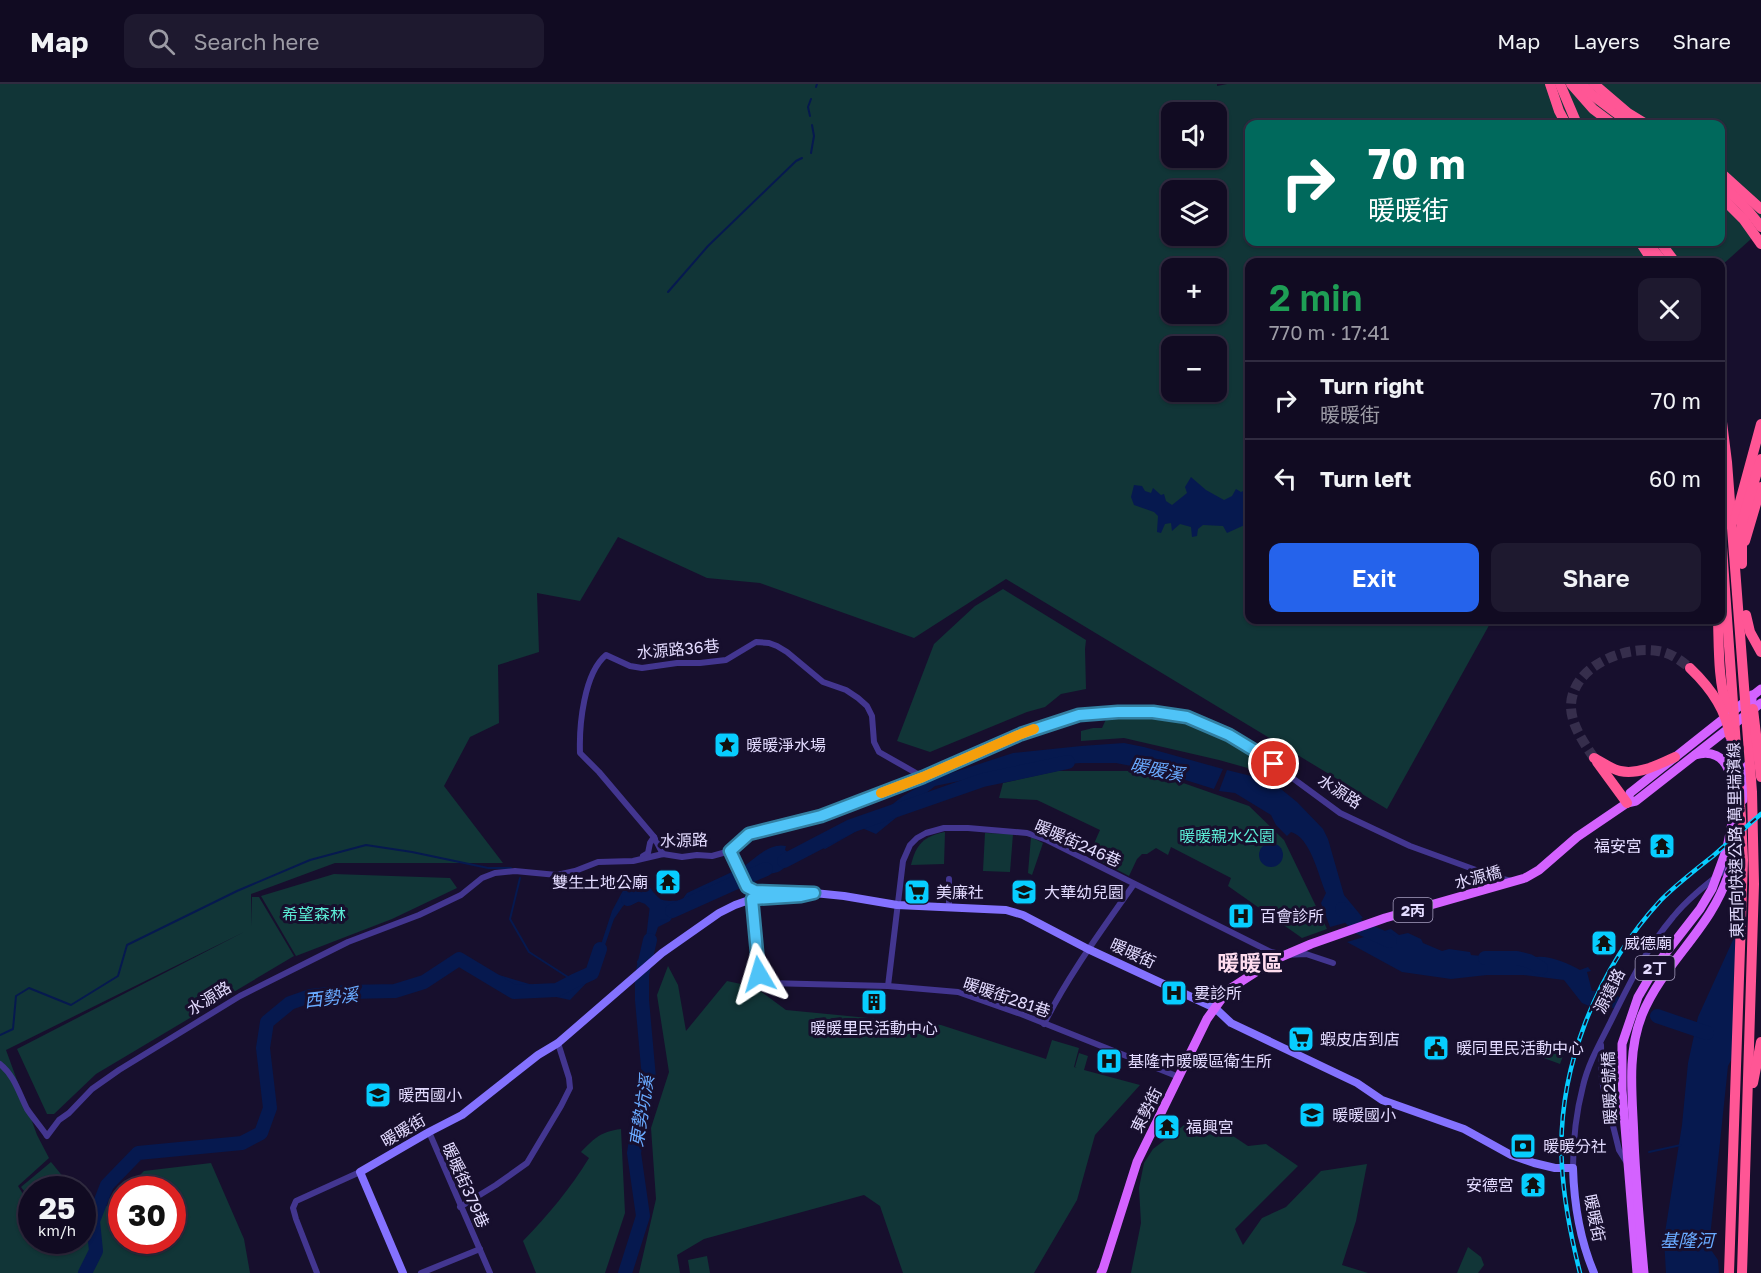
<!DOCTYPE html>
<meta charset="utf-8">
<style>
:root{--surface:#110b22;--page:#1e192f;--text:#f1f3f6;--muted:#9c9ba5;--line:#302b40;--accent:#2563eb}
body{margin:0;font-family:"Golos Text","Noto Sans TC",sans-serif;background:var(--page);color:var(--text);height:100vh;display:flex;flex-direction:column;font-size:22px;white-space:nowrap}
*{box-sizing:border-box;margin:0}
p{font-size:20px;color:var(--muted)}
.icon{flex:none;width:33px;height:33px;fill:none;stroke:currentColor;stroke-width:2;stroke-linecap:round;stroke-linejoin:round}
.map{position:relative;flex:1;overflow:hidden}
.panel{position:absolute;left:1245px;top:174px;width:480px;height:366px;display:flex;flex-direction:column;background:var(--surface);border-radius:12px;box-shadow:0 2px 4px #0004,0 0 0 2px var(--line)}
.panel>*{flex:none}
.hud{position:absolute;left:1245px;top:36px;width:480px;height:126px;border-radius:12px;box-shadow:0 2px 4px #0004,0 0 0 2px var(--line);background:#00695c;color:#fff;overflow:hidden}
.fabs{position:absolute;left:1161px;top:18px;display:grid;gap:12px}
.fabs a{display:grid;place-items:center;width:66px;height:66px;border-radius:12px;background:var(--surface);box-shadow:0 2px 4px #0004,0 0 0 2px var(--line);font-size:30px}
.speed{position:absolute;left:18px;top:1092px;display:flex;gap:12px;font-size:30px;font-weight:700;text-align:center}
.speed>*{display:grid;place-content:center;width:78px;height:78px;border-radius:50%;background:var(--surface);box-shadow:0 2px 4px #0004,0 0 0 2px var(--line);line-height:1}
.speed small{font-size:15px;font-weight:400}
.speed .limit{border:9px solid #d22;background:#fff;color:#111}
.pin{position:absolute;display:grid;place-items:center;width:51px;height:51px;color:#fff;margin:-26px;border:3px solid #fff;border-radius:50%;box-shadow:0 2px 6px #0007}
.me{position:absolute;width:66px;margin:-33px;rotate:353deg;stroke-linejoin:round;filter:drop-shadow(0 0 4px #0008)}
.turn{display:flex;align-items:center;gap:21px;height:126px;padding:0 24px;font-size:27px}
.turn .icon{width:78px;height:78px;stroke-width:2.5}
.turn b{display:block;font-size:42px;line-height:51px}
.round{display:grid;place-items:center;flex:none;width:63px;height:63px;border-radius:12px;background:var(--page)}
.summary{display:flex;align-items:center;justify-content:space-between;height:102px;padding:0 24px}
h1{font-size:36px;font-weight:600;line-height:45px;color:#1e9e55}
.action{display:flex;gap:12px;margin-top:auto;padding:12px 24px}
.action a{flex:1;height:69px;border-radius:12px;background:var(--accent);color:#fff;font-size:24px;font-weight:600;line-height:69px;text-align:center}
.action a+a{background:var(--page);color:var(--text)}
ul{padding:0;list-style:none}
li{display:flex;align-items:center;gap:18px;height:78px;padding:0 24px;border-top:2px solid var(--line)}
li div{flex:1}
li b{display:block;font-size:22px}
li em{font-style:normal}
header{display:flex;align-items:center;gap:36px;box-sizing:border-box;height:84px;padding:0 30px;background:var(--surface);border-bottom:2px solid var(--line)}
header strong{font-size:28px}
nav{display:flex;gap:33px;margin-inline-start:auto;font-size:21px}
.search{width:420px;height:54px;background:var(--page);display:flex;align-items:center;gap:15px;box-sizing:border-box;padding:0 21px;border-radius:12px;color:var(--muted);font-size:22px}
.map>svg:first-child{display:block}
.green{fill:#113537;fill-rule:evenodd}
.water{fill:#06194f}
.pier{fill:#170f2d}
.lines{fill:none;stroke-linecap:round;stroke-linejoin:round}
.stream{stroke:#06194f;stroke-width:2}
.river{stroke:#06194f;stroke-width:14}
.highway-tunnel{stroke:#362e4c;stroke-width:10;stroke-dasharray:10 5;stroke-linecap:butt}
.street{stroke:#433690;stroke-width:6}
.secondary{stroke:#8472ff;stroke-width:8}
.primary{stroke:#d462ff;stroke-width:9}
.highway{stroke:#ff5695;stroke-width:10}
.rail-casing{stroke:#07cdff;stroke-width:4.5}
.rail{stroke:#170f2d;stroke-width:2;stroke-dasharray:7;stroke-linecap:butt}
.route-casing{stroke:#337fa1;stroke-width:15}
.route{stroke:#4fc3f7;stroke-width:10}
.slow{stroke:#f59e0b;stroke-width:10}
.labels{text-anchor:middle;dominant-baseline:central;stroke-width:6;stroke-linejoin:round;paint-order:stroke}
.shield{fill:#170f2d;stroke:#a69ec0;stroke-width:1.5}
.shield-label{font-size:15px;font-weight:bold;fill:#e3dbff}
.street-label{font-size:16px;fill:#e3dbff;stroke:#170f2d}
.poi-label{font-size:16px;fill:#e3dbff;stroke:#170f2d;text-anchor:start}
.park-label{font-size:16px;fill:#5bebd5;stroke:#170f2d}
.water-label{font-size:18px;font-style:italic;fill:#69aaff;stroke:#170f2d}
.district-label{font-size:22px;font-weight:bold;fill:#ffddef;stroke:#170f2d}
</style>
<header>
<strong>Map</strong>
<div class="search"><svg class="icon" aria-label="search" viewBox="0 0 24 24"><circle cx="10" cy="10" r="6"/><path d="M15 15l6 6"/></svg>Search here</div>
<nav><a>Map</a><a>Layers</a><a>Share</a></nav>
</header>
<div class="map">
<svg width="1761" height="1189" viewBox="0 0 1761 1189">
<rect width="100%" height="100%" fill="#170f2d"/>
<!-- green -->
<g class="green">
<path d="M0 0H1217V2L1227 0H1761V146L1721 182 1720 178H1250V536H1492L1387 725 1006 495 914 554 760 499 707 494 618 453 580 517 537 509 539 568 498 581 499 639 470 653 444 702 503 779H335L251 810V842L252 813H259L294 872 96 990 54 1030H47L17 965 244 848 6 966 37 1051 49 1074 18 1102 31 1123 32 1156H82L83 1112 109 1123 121 1110 122 1156H172V1106L126 1105 144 1087 211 1079 244 1155 250 1189H0ZM1172 28H1216V74H1172ZM1250 40H1720V158H1250ZM1172 106H1216V152H1172ZM1172 184H1216V230H1172ZM1172 262H1216V308H1172Z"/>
<path d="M1003 505 1086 556 1085 565 1086 605 1061 610 1045 623 1027 628 930 668 897 657 934 560 975 522Z"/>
<path d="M1108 631 1178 635 1241 661 1273 684 1269 690 1219 676 1124 654 1081 657V647L1093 644H1102Z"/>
<path d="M1057 687H1137L1166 693 1249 722 1284 756 1327 845 1302 854 1228 802 1231 794 1171 763 1168 771 1156 764 1147 770H1142L1137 775 1129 792 1089 771 1100 746 1037 716 999 714 1003 699Z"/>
<path d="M945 748 944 780 911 781C916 760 924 752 945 748Z"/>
<path d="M985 749 1013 750 1010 788 983 787Z"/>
<path d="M1031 753 1043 759 1032 791 1028 789Z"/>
<path d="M334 790 450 794 457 804 392 835 296 872 261 812Z"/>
<path d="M668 882 678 901 686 947 727 897 755 903 786 926 941 941 1046 975 1052 956 1079 964 1074 983 1077 984 1075 983 1079 969 1088 972 1084 986 1140 1001 1095 1051 1077 1116 1034 1189H903L880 1122 864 1111 704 1155 677 1171 680 1189H639L656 1115 651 1044 669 988 657 911Z"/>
<path d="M1538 954 1566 964 1560 980 1533 970Z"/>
<path d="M1188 1038 1218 1042 1248 1062 1266 1060 1298 1082 1235 1145 1243 1161 1262 1134 1286 1123 1321 1087 1367 1080 1356 1137 1342 1181 1368 1189H1131L1141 1139 1139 1104 1144 1079 1153 1065Z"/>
<path d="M621 1045 625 1129 605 1189H536L523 1157C548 1131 570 1105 589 1074L581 1068C596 1053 600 1048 621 1045Z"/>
<path d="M51 1078 73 1105 32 1106 31 1116 21 1103Z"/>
<path d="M1468 1163 1481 1173 1484 1181 1478 1189H1457Z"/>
<path d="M707 1172 710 1189H690L688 1176Z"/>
</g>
<!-- water -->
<g class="water">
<path d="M1191 393 1206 406 1224 416 1232 412 1236 405 1241 408 1249 404V439L1227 449 1223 442 1203 441 1198 445 1197 452 1192 453 1191 443 1180 440 1172 447 1171 439 1165 440 1161 449 1157 448 1158 432 1154 428 1134 421 1131 413 1134 401 1142 402 1145 407 1151 409 1153 404 1161 411 1164 410 1166 417 1172 421 1187 409 1185 403Z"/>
<path d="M1124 659 1144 663 1223 685 1214 705 1157 687 1116 679H1081L1026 683 935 702 876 750 862 744 825 765C801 752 792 783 778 788 767 791 755 791 745 793L742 784C754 775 770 758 786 762L785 766 789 769 811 758 824 759 840 753 853 737 884 735 885 726 903 712 930 696 1013 669 1081 662Z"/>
<path d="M1227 686 1271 697 1297 718 1323 745 1328 755 1344 811 1363 834 1330 843 1321 819 1326 809C1318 791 1311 754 1291 748L1287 752 1276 741 1271 731 1235 709 1219 707Z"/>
<circle cx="1271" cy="771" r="12"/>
<path d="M734 787 738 796 691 817 682 830 675 829 670 837 658 843 649 869 637 880V877L644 870 651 813 649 811 635 813 623 822 614 835 595 890 570 916 487 898 492 889 543 904 591 891 612 827 627 799 644 795C659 815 656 819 682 816L687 809Z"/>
<path d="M1761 815V919L1728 982 1709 1163 1718 1176 1719 1189H1666L1664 1155 1682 1041 1688 979 1698 933 1733 856Z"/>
<path d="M1391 845 1399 851 1408 849 1421 855 1423 859 1442 867 1449 865 1470 868 1471 871 1526 876C1541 867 1566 878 1580 886L1588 883 1591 887 1587 888 1592 907H1596L1589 922 1582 919 1564 896 1523 891H1487L1451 895 1402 888 1347 858Z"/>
</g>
<!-- pier -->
<path class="pier" d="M1761 812V925L1732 981 1739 842Z"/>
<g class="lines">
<!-- stream -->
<g class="stream">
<path d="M816 3 817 0"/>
<path d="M810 32 808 23 811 15"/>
<path d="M811 69 814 52 812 41"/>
<path d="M668 208 708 162 796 77 802 74"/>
<path d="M520 794 510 835 529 868 574 897"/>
<path d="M0 951 13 945 16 912 29 904 71 921 118 892 127 861 237 807 310 776 366 761 412 768 488 784H511"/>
<path d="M1649 1068 1681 1061"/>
</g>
<!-- river -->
<g class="river">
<path d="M784 777 851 742 983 696 1068 678"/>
<path d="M628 815 638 810 649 814 664 829"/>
<path d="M1342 825 1359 843 1390 857"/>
<path d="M672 827 766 785"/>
<path d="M1485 874H1517L1529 877 1541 884"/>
<path d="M1607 915 1613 917"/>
<path d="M1657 932 1707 949"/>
<path d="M85 1189 96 1167 93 1137 107 1101 138 1069 242 1059 261 1049 270 1024 263 964 267 938 290 919 310 912 347 908 395 907 424 898 459 875 514 908 557 906 574 897 592 889 600 865"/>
<path d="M625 1189 643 1132 634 1069 642 1020 649 994 642 916V891L650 856"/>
</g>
<!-- highway-tunnel -->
<path class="highway-tunnel" d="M1594 674C1584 659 1572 642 1571 624 1570 583 1624 561 1658 567 1671 569 1680 576 1690 584"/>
<!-- street -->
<g class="street">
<path d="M730 767 747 803 755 807 799 809"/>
<path d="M663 770 654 753 599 688 580 669C579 641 584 589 606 571L630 582 642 584 677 579H700L726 576 756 558 769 559 777 562 787 568 823 598 846 606 858 614 867 622 872 632 874 658 879 668 923 693"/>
<path d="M643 772 648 769 650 759 654 753"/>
<path d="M949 795V822"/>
<path d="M752 815 757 880 759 890 766 899 888 902 958 908 1021 930 1179 993"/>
<path d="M888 902 903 777 910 761 917 754 926 749 944 744H968L1027 749 1047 756 1271 868 1284 871 1306 870 1333 879"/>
<path d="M1044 940C1069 890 1102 846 1134 800"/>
<path d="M1601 961 1602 997 1619 1066 1627 1079"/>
<path d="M0 980C14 991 19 1009 27 1025 33 1034 41 1043 47 1052L59 1036 69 1029 92 1005 119 986 240 912 348 858 419 831 461 811 482 794 495 789 515 787 557 791 575 787 598 778 633 777 663 770 682 773 697 771 712 772 730 767 749 750 821 732 923 693 1021 649 1079 631 1118 628 1153 629 1187 632 1229 651 1257 668 1340 729 1410 762 1498 794 1512 797"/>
<path d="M429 1048 490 1189"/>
<path d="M1573 1084C1573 1057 1576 1029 1583 1002 1588 980 1600 959 1610 939 1628 902 1646 865 1673 833 1689 813 1711 797 1731 781"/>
<path d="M460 1123 496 1101 527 1079 561 1022 570 1004 569 994 558 959"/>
<path d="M317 1189 296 1135 293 1124 296 1117 360 1088"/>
<path d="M421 1189 480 1165"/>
</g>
<!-- secondary -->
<path class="secondary" d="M403 1189 360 1088 429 1048 462 1031 538 971 558 959 662 869 719 829 735 821 752 815 801 812 814 809 844 812 897 821 1006 826 1023 831 1088 865 1215 924 1231 939 1357 999 1382 1016 1464 1045 1511 1071 1534 1079 1555 1084H1573C1574 1120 1580 1156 1594 1189"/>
<!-- primary -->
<g class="primary">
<path d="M1752 611V630"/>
<path d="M1695 671C1711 666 1724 672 1729 688"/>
<path d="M1743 716 1747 682"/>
<path d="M1627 719 1630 709 1761 605"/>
<path d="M1101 1189 1103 1185 1137 1078 1207 935 1228 906 1276 875 1311 860 1385 834 1525 794 1539 786 1577 753 1627 719 1636 717 1761 619"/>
<path d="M1637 1189 1622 1006V960L1638 913 1658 879 1700 825 1712 805 1727 764 1732 739 1731 650"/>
<path d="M1644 1189C1640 1145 1636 1101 1634 1057 1633 1016 1626 971 1642 931 1658 892 1688 864 1710 829 1725 805 1735 776 1738 748"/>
</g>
<!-- highway -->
<g class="highway">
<path d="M1550 0 1559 27 1566 40"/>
<path d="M1560 0 1577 40"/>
<path d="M1571 0 1593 25 1613 40"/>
<path d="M1582 0 1591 10 1631 40"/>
<path d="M1594 0 1628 29 1646 40"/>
<path d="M1720 88 1761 125"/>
<path d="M1720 101C1736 113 1750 127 1761 143"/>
<path d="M1720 112 1744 136 1761 160"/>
<path d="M1640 158 1653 178"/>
<path d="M1647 158 1663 178"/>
<path d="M1660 158 1675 178"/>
<path d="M1720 322 1727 378 1752 708 1754 800 1742 1189"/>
<path d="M1720 434 1741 733 1743 776 1729 1189"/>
<path d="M1735 436 1761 340"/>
<path d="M1745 457 1761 403"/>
<path d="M1742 480V438L1761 375"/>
<path d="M1746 531 1750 548 1761 568"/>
<path d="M1718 536C1719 565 1718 596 1727 624"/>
<path d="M1690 584C1710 603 1726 625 1730 652"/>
<path d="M1753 625 1761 693"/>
<path d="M1594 674C1602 678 1611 685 1620 687 1638 691 1658 681 1675 673"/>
<path d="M1597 678 1627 719"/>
<path d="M1753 999 1761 958"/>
</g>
<!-- rail casing -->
<g class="rail-casing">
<path id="rail" d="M1580 1189C1571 1153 1564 1118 1562 1082 1556 986 1597 885 1661 816 1677 800 1695 786 1713 772 1729 758 1745 744 1761 730"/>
</g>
<!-- rail -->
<use href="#rail" class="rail"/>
</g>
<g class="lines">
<!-- route casing -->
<g class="route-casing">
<path id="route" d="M759 890 752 815 801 812 814 809 755 807 747 803 730 767 749 750 821 732 923 693 1021 650 1079 631 1118 628H1153L1187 633 1229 651 1257 668 1274 680"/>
</g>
<!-- route -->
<use href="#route" class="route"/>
<!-- slow -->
<path class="slow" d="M881 709 923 693 1021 650 1034 645"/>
</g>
<!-- icons -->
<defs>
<g id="sight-square" transform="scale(1.35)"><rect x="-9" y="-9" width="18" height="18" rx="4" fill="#07cdff" stroke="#170f2d"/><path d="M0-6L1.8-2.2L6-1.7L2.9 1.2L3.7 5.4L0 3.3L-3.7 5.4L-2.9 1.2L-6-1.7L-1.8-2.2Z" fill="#111"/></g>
<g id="temple-square" transform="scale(1.35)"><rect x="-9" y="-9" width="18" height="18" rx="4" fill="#07cdff" stroke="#170f2d"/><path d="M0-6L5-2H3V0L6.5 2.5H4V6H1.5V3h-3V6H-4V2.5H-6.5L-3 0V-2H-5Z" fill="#111"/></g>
<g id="supermarket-square" transform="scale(1.35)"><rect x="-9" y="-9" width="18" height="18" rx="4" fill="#07cdff" stroke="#170f2d"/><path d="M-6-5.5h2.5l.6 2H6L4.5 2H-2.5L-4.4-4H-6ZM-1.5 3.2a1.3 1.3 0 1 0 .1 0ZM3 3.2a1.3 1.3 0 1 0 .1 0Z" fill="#111"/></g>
<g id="school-square" transform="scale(1.35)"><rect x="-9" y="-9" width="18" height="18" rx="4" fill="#07cdff" stroke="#170f2d"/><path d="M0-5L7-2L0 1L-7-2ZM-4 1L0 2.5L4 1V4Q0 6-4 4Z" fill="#111"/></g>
<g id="hospital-square" transform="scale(1.35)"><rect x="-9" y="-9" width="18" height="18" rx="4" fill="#07cdff" stroke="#170f2d"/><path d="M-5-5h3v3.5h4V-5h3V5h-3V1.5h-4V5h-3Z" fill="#111"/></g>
<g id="building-square" transform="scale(1.35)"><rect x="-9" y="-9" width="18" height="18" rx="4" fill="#07cdff" stroke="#170f2d"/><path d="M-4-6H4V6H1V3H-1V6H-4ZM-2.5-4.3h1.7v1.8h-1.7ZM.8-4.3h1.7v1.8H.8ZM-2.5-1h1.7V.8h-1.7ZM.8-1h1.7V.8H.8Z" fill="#111"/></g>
<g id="civic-square" transform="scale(1.35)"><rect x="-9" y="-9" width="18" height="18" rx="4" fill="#07cdff" stroke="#170f2d"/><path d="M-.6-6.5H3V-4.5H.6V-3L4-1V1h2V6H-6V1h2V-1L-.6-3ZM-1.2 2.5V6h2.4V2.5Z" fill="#111"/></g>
<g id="bank-square" transform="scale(1.35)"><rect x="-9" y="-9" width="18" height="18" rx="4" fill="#07cdff" stroke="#170f2d"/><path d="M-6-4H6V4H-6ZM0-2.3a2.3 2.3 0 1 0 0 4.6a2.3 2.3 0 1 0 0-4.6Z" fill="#111"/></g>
</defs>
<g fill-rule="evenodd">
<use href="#sight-square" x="727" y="661"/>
<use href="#temple-square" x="1662" y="762"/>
<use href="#temple-square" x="668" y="798"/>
<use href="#supermarket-square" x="917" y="808"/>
<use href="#school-square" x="1024" y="808"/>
<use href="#hospital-square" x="1241" y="832"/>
<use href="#temple-square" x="1604" y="859"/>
<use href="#hospital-square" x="1174" y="909"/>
<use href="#building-square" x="874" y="918"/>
<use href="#supermarket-square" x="1301" y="955"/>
<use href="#civic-square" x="1436" y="964"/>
<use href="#hospital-square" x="1109" y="977"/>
<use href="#school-square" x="378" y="1011"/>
<use href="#school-square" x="1312" y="1031"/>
<use href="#temple-square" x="1167" y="1043"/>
<use href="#bank-square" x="1523" y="1062"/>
<use href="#temple-square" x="1533" y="1101"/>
</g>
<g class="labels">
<!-- shield labels -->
<g class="shield">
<rect x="1393.5" y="814" width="39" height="24" rx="4.5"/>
<rect x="1635.5" y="872" width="39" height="24" rx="4.5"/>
</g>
<g class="shield-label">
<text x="1413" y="826">2丙</text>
<text x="1655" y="884">2丁</text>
</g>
<!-- street labels -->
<g class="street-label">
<text transform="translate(678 565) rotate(-5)">水源路36巷</text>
<text transform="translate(1340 707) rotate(33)">水源路</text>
<text transform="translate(684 756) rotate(-1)">水源路</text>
<text transform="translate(1735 756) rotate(-91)">東西向快速公路 萬里瑞濱線</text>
<text transform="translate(1078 759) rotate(24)">暖暖街246巷</text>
<text transform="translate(1478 793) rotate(-15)">水源橋</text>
<text transform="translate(1133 869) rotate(25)">暖暖街</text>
<text transform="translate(1609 907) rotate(-63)">源遠路</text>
<text transform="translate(1007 913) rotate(19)">暖暖街281巷</text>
<text transform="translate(209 914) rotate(-32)">水源路</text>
<text transform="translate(1609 1004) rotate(-92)">暖暖2號橋</text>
<text transform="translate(1146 1026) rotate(-63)">東勢街</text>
<text transform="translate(403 1046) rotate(-30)">暖暖街</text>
<text transform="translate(466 1101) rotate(66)">暖暖街379巷</text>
<text transform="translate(1595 1134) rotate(79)">暖暖街</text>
</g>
<!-- poi labels -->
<g class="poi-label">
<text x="746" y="661">暖暖淨水場</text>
<text x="1642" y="762" text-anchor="end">福安宮</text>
<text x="648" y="798" text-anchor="end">雙生土地公廟</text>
<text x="936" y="808">美廉社</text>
<text x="1044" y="808">大華幼兒園</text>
<text x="1260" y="832">百會診所</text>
<text x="1624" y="859">威德廟</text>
<text x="1194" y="909">婁診所</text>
<text x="874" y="944" text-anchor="middle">暖暖里民活動中心</text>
<text x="1320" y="955">蝦皮店到店</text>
<text x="1456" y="964">暖同里民活動中心</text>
<text x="1128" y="977">基隆市暖暖區衛生所</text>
<text x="398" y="1011">暖西國小</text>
<text x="1332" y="1031">暖暖國小</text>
<text x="1186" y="1043">福興宮</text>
<text x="1543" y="1062">暖暖分社</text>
<text x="1514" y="1101" text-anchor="end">安德宮</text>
</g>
<!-- park labels -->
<g class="park-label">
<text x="1227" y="752">暖暖親水公園</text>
<text x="314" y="830">希望森林</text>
</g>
<!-- water labels -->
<g class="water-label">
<text transform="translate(1157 685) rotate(12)">暖暖溪</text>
<text transform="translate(331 913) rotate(-7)">西勢溪</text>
<text transform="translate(641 1027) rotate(-81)">東勢坑溪</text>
<text x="1687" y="1156">基隆河</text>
</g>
<!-- district labels -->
<g class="district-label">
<text x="1250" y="878">暖暖區</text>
</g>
</g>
</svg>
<div class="fabs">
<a><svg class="icon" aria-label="sound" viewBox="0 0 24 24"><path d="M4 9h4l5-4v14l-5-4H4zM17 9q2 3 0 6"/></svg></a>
<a><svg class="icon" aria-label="layers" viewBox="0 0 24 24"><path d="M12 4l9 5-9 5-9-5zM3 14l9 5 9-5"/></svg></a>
<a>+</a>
<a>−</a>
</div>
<div class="speed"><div>25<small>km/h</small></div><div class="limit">30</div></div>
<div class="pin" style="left:1274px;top:680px;background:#d93025"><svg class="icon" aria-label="arrive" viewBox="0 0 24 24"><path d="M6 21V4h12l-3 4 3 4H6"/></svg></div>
<svg class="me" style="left:759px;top:890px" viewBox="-20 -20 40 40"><path d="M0-17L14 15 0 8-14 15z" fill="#4fc3f7" stroke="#fff" stroke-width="4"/></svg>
<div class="hud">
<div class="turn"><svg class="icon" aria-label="right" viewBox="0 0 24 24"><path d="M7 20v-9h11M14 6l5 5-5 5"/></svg><div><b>70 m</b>暖暖街</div></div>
</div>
<section class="panel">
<div class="summary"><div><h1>2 min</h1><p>770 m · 17:41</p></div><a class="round"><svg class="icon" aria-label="close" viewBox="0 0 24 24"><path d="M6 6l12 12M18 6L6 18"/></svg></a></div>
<ul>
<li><svg class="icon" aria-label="right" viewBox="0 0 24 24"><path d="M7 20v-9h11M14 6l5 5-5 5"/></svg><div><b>Turn right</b><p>暖暖街</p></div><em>70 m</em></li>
<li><svg class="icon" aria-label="left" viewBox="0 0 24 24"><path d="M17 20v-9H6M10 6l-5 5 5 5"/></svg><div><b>Turn left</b></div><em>60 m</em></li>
</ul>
<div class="action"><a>Exit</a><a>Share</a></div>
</section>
</div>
